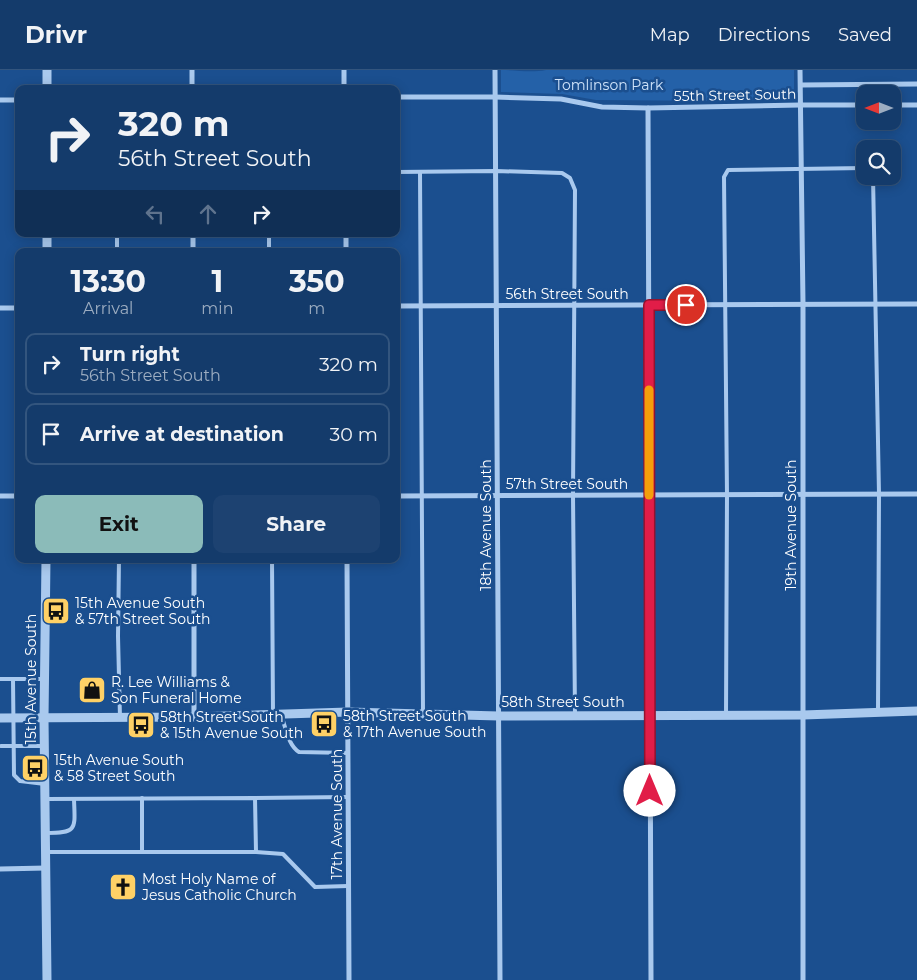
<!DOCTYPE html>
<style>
:root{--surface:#143b6b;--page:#1d4271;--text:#f1f3f6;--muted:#9dadc1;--line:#33557e;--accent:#8bbbb9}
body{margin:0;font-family:Montserrat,sans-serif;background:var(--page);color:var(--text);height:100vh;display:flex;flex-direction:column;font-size:19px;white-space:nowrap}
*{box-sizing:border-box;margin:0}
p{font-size:16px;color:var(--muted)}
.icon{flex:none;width:28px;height:28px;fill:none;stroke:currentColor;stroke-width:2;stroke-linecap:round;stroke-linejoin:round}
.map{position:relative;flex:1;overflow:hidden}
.side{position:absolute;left:15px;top:178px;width:385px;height:315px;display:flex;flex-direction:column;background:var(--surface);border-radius:10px;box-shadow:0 2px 12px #0003,0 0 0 1px var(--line)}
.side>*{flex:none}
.banner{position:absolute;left:15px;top:15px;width:385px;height:152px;border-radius:10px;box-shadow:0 2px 12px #0003,0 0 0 1px var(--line);background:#143b6b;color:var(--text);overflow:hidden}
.needle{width:32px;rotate:270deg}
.tools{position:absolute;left:856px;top:15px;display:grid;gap:10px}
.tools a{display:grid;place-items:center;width:45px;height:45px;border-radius:10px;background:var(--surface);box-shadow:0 2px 12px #0003,0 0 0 1px var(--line);font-size:25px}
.pin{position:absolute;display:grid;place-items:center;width:42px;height:42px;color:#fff;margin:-21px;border:2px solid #fff;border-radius:50%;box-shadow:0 1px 5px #0007}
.me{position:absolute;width:55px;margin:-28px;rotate:0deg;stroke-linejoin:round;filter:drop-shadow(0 0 4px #0008)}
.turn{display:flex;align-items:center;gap:18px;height:105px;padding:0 20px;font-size:22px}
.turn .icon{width:65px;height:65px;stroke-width:2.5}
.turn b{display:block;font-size:35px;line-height:42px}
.lanes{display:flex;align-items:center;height:48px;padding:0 20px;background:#0003;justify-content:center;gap:25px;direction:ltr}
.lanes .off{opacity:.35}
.eta{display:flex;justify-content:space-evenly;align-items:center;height:85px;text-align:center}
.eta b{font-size:30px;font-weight:700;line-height:35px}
.cta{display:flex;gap:10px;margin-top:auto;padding:10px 20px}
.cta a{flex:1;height:58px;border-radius:10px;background:var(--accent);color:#111;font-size:20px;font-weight:700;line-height:58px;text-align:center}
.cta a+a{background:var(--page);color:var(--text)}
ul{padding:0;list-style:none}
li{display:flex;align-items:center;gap:15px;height:62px;margin:0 10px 8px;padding:0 10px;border:2px solid var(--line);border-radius:10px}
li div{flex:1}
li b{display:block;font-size:19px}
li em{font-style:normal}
header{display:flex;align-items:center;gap:30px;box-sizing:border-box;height:70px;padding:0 25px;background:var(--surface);border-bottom:1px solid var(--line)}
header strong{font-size:24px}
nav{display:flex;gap:28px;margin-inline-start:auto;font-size:18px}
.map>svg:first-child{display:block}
.green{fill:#2461a8}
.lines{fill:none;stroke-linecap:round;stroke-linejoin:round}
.service{stroke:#a9c9ee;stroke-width:4}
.minor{stroke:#a9c9ee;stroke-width:5}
.tertiary{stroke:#a9c9ee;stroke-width:9}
.route-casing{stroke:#92132f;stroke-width:12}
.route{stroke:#e11d48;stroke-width:9}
.slow{stroke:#f59e0b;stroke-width:9}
.labels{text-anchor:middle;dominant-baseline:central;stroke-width:5;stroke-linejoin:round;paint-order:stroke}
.park-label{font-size:14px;fill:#cfe3fa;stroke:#1b4f8f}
.street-label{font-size:14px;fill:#fff;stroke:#1b4f8f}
.poi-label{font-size:14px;fill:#fff;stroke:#1b4f8f;text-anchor:start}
</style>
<header>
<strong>Drivr</strong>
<nav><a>Map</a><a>Directions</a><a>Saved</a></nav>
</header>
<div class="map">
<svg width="917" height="910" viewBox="0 0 917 910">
<rect width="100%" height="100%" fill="#1b4f8f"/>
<!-- green -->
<path class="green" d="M501 0C516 0 531 3 546 0H794V29L726 31 596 30 562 24 501 22Z"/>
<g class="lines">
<!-- service -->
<g class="service">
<path d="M396 102 496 101 562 103 570 108 575 120 573 425 575 644"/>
<path d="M420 102 423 642"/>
<path d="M873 106 879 424 878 641"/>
<path d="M269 164V181"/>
<path d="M117 181V164"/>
<path d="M119 489 118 566 120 648"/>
<path d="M272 489 273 645"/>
<path d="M0 609H45"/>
<path d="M13 609 14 705 20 711 45 714"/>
<path d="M281 645C286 658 288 675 299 682L348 683"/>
<path d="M726 645 727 425 724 107 728 100 865 98"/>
<path d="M1 676H43"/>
<path d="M142 728V782"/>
<path d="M255 728 348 727"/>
<path d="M46 763C78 763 75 759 74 729"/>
<path d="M46 782H256L255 728 47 729"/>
<path d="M256 782 283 784 315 817 348 816"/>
</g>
<!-- minor -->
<g class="minor">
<path d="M192 0V19"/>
<path d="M344 0V19"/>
<path d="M495 0 500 910"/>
<path d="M800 0 803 234V910"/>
<path d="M801 15 917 14"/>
<path d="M396 27H495L561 29 602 37 648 38 800 35H865"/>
<path d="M0 30H19"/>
<path d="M892 35H917"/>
<path d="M648 38 651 910"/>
<path d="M193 164V181"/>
<path d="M346 164V181"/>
<path d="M396 236 917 234"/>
<path d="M0 238H19"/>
<path d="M0 426H19"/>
<path d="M396 426 917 424"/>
<path d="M194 489V647"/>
<path d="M347 489 349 910"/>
<path d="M0 799 46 798"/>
</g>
<!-- tertiary -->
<g class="tertiary">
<path d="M47 0V19"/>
<path d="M47 164V181"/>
<path d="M46 489 44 648 47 910"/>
<path d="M0 648 194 647 348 642 499 646 803 645 917 641"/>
</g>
</g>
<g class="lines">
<!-- route casing -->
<g class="route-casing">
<path id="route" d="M650 721 649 235H686"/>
</g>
<!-- route -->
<use href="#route" class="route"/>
<!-- slow -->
<path class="slow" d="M649 320V425"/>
</g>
<!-- icons -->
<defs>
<g id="bus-square" transform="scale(1.4375)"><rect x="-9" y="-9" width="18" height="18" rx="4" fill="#ffd166" stroke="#1b4f8f"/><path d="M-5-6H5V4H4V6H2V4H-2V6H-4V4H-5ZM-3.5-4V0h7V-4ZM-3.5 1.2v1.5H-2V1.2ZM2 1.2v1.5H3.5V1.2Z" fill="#111"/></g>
<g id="shop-square" transform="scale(1.4375)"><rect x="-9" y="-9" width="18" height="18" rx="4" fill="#ffd166" stroke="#1b4f8f"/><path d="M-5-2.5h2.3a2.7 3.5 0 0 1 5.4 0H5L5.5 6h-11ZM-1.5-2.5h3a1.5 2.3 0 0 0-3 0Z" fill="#111"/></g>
<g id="church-square" transform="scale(1.4375)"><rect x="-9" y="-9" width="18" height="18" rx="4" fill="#ffd166" stroke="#1b4f8f"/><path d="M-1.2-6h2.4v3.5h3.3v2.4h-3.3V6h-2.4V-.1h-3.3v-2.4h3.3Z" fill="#111"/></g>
</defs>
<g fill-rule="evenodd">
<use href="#bus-square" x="56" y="541"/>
<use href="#shop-square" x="92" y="620"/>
<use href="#bus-square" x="324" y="654"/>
<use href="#bus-square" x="141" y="655"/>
<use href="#bus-square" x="35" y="698"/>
<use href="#church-square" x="123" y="817"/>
</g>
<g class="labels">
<!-- park labels -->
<g class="park-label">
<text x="609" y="15">Tomlinson Park</text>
</g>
<!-- street labels -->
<g class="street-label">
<text transform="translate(735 25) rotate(-1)">55th Street South</text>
<text x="567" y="224">56th Street South</text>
<text x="567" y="414">57th Street South</text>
<text transform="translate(486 455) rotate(-90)">18th Avenue South</text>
<text transform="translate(791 455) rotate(-90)">19th Avenue South</text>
<text transform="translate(31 609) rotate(-90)">15th Avenue South</text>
<text x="563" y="632">58th Street South</text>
<text transform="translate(337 744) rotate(-90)">17th Avenue South</text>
</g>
<!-- poi labels -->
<g class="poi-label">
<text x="75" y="533">15th Avenue South<tspan x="75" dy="16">&amp; 57th Street South</tspan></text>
<text x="111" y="612">R. Lee Williams &amp;<tspan x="111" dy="16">Son Funeral Home</tspan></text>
<text x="343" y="646">58th Street South<tspan x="343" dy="16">&amp; 17th Avenue South</tspan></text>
<text x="160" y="647">58th Street South<tspan x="160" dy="16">&amp; 15th Avenue South</tspan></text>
<text x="54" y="690">15th Avenue South<tspan x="54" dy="16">&amp; 58 Street South</tspan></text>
<text x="142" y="809">Most Holy Name of<tspan x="142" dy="16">Jesus Catholic Church</tspan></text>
</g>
</g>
</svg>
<div class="tools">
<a><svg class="needle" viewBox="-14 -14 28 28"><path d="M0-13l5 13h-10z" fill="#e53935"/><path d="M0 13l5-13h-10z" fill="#9dadc1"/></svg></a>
<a><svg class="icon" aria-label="search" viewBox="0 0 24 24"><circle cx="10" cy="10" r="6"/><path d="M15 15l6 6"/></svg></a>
</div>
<div class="pin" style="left:686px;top:235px;background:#d93025"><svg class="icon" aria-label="arrive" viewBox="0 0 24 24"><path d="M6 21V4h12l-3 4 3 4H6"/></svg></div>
<svg class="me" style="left:650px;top:721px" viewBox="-20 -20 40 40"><circle r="19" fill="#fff"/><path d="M0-13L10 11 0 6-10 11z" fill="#e11d48"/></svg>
<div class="banner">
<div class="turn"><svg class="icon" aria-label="right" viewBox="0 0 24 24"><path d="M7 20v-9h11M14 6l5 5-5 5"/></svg><div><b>320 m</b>56th Street South</div></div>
<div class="lanes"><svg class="icon off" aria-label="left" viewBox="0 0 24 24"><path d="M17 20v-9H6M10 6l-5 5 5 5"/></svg><svg class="icon off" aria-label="ahead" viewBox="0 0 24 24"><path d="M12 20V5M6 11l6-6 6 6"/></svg><svg class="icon" aria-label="right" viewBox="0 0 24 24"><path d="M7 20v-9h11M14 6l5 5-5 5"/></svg></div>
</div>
<section class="side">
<div class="eta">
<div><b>13:30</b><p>Arrival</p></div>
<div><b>1</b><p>min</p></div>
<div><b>350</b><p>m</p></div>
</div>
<ul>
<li><svg class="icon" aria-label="right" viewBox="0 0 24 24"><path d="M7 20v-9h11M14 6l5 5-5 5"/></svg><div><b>Turn right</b><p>56th Street South</p></div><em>320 m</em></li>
<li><svg class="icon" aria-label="arrive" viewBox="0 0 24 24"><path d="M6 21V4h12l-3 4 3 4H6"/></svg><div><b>Arrive at destination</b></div><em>30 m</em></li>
</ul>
<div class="cta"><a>Exit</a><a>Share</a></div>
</section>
</div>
